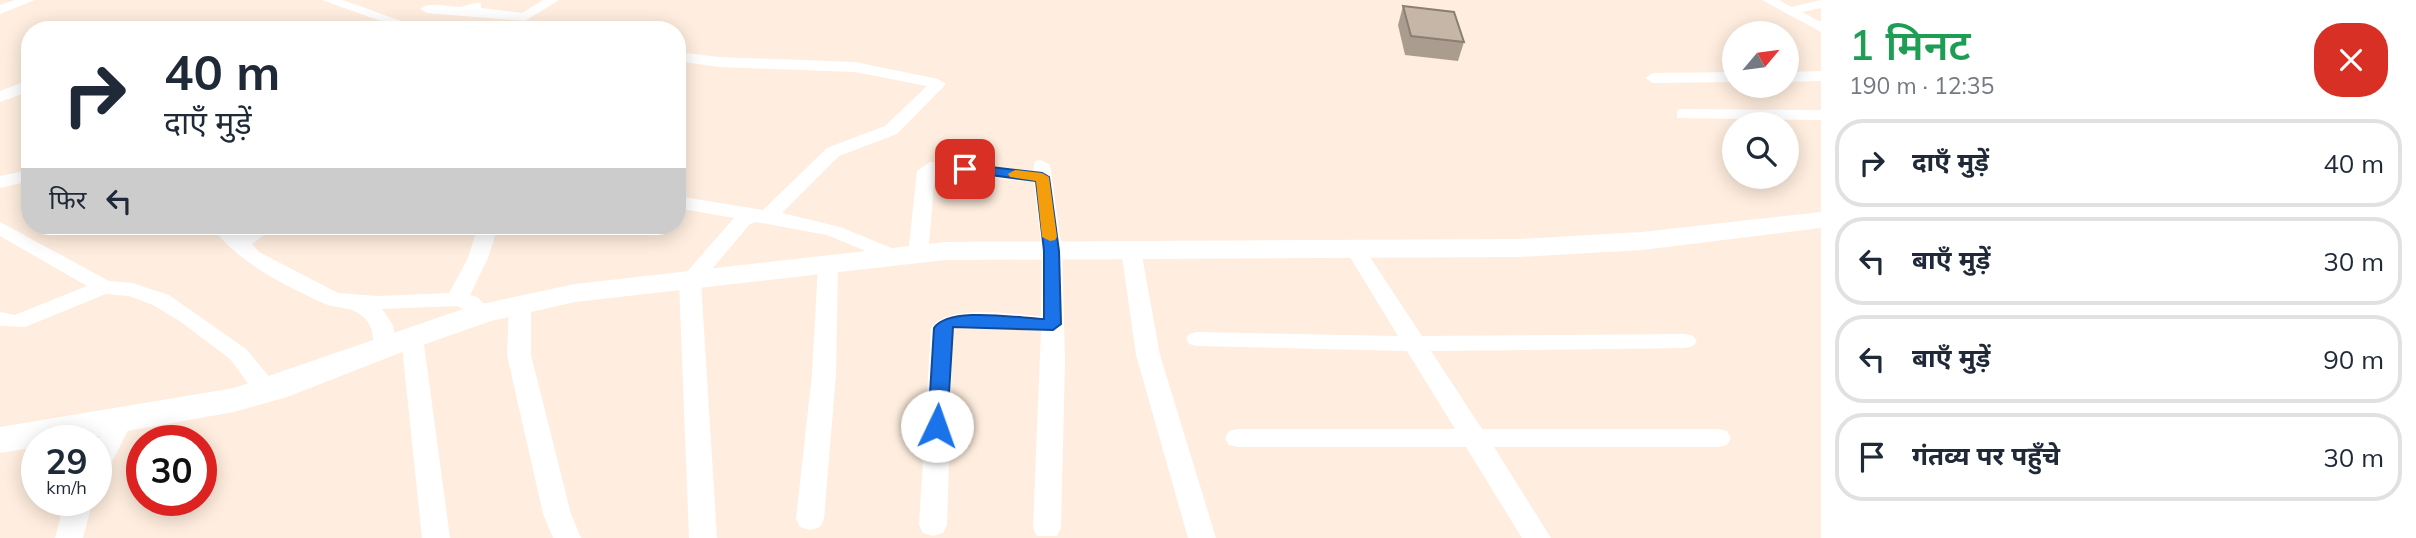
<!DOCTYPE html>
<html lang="hi">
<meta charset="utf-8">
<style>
:root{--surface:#fff;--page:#f6f6f7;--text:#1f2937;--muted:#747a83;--line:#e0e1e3}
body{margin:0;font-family:Mulish,"Noto Sans Devanagari",sans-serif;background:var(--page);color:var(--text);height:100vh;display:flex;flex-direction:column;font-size:26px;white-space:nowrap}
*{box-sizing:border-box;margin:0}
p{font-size:23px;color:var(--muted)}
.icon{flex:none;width:38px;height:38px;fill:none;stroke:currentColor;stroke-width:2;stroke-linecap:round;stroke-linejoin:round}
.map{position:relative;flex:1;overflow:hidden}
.side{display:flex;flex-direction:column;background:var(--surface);width:595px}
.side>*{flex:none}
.top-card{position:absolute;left:21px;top:21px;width:665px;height:214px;border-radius:28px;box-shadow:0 4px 18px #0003;background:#fff;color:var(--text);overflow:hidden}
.needle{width:46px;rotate:61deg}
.fabs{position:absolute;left:1722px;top:21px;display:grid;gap:14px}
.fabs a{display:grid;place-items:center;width:77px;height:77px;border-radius:50%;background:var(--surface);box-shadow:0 4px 18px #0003;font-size:35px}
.speed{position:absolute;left:21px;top:425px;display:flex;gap:14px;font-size:35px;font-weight:700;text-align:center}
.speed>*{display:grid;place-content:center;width:91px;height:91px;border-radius:50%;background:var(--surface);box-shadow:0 4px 18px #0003;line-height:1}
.speed small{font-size:18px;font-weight:400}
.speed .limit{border:10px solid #d22;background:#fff;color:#111}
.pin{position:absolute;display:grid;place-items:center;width:60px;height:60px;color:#fff;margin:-30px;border-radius:14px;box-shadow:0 4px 10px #0006}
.me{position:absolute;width:77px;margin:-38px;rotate:3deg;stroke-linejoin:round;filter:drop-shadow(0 0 5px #0008)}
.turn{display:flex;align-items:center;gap:24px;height:147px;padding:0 28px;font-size:32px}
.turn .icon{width:91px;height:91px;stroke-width:2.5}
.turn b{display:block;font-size:49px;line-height:60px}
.then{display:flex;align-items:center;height:66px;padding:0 28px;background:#0003;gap:14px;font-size:26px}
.round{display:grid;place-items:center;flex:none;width:74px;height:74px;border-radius:28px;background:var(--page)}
.headline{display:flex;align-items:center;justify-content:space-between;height:119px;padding:0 28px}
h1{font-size:42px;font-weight:600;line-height:52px;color:#1e9e55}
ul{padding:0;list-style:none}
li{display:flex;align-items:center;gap:21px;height:88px;margin:0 14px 10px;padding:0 14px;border:4px solid var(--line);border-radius:28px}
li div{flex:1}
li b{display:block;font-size:26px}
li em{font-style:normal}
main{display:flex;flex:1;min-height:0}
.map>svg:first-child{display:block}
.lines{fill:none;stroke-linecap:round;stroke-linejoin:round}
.street{fill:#fff;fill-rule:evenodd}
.secondary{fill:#fff;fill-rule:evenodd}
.wall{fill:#aa9d90}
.building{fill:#c6b6a7;stroke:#8b7f75;stroke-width:2}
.route{fill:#1a73e8;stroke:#114b97;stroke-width:2}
.slow{fill:#f59e0b}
</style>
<main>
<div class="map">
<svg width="1821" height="538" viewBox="0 0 1821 538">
<rect width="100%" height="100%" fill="#ffeedf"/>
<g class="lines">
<!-- street -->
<g class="street">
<path d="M15 0H35L0 14V5Z"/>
<path d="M322 0H343L401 21 389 24Z"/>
<path d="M543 0H559L525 21 427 13 420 9C430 1 447 7 459 7 467 7 472 2 481 3V8L522 13Z"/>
<path d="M1762 0H1779L1791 7 1821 0V8L1802 12 1821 22V32Z"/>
<path d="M677 52 719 57 855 62 938 79 946 84 897 134 839 156 782 213 840 227 904 253 907 257 904 261H890L827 235 756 222 750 224 701 282 717 538H689L679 281 734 218 677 208V196L763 210 827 148 885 126 927 86 855 72 719 67 677 61Z"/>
<path d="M1821 71V81L1787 82V72Z"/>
<path d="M1734 72V82L1653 83 1645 78 1653 73Z"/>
<path d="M30 80V91L0 102V91Z"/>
<path d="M1683 109 1821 110V120L1677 118V110Z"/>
<path d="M1041 160 1050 165 1062 251 1065 360 1061 528 1057 536H1037L1033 528 1041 331 959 327 953 331 947 525 943 533 933 536 923 533 919 525 931 328C947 303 1014 315 1041 316L1042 251 1034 182 935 173 928 255 925 259H911L908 255 917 171 930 162 1033 171 1035 161Z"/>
<path d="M30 170V181L0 188V176Z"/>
<path d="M0 222 109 281 132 283 169 295 246 349 276 385 279 391 276 397 267 399 258 397 230 359 181 322 153 305 129 296 106 294 25 327 0 326V312L15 315 87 286 0 236Z"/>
<path d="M211 226H232L241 234 253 226H276L252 244 259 252 338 293 377 296 449 293 468 258 478 226H498L488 258 470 295 477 297 494 313 483 320 457 306 382 309 393 325 397 346 393 351H377C371 342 375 330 367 321 355 305 339 310 323 303 284 285 237 262 211 226Z"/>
<path d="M1355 243 1362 245 1422 336 1685 334 1693 336 1697 341 1693 346 1685 348 1431 351 1482 429H1718L1727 431 1731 438 1727 445 1718 447H1494L1551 538H1522L1466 447H1238L1229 445 1225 438 1229 431 1238 429H1455L1407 351 1197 346 1189 344 1186 339 1189 334 1197 332 1398 336 1345 249Z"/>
<path d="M1131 244 1141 250 1160 355 1216 538H1188L1136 355 1121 250Z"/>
<path d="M828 260 838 266 836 374 824 519 820 527 810 530 800 527 796 519 812 374 818 266Z"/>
<path d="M520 298 531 305V355L571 514 581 538H553L543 514 507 355 509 305Z"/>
<path d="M412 330 420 332 423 337 450 538H422L401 337 404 332Z"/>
<path d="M121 410 130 413 134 419 105 475 96 478V442L112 413Z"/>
<path d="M65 500H93L83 538H55Z"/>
</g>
<!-- secondary -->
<path class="secondary" d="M1821 212V228L1642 250 1520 257 945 260 575 302 491 321 397 354 287 397 234 412 70 441H37V447L0 453V427L234 388 472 306 575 284 945 242 1520 239 1642 232Z"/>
</g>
<!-- wall -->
<path class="wall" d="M1403 6 1464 42 1458 61 1405 55 1398 25Z"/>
<!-- building -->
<path class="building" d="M1403 6 1454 12 1464 42 1411 36Z"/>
<!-- route -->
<path class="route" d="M965 164 1042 173 1049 177 1059 251 1061 324 1053 330 953 327 947 426 937 433 928 426 934 328C949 306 1017 318 1044 319V251L1036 181 960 171 958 169Z"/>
<!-- slow -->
<path class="slow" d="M1015 170 1042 173 1049 177 1057 237 1055 240 1050 241 1042 237 1036 181 1010 177 1008 174Z"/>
</svg>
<div class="fabs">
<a><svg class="needle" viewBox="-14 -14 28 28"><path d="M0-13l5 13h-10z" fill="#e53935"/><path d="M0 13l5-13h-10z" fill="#747a83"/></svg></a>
<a><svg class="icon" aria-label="search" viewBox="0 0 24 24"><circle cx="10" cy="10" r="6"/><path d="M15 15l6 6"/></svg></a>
</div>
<div class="speed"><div>29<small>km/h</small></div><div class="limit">30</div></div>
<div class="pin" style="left:965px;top:169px;background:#d93025"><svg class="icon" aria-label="arrive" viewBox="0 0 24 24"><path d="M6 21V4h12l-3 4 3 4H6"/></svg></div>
<svg class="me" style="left:937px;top:426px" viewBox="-20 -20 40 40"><circle r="19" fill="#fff"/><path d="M0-13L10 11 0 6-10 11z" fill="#1a73e8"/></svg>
<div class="top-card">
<div class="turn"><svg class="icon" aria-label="right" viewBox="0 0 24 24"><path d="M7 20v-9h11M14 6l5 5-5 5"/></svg><div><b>40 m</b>दाएँ मुड़ें</div></div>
<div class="then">फिर<svg class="icon" aria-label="left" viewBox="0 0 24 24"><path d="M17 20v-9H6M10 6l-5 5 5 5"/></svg></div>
</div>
</div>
<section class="side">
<div class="headline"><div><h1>1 मिनट</h1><p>190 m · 12:35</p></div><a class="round" style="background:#d93025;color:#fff"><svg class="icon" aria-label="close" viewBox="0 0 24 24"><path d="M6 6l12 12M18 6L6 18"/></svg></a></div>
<ul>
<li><svg class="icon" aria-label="right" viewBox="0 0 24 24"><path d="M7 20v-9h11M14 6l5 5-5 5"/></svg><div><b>दाएँ मुड़ें</b></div><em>40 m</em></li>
<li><svg class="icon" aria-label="left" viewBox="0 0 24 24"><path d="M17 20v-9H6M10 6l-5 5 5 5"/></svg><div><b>बाएँ मुड़ें</b></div><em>30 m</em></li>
<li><svg class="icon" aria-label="left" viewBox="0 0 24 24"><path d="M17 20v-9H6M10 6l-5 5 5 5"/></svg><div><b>बाएँ मुड़ें</b></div><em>90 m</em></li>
<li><svg class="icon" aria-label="arrive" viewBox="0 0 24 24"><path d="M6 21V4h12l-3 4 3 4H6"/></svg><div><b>गंतव्य पर पहुँचे</b></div><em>30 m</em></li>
</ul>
</section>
</main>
